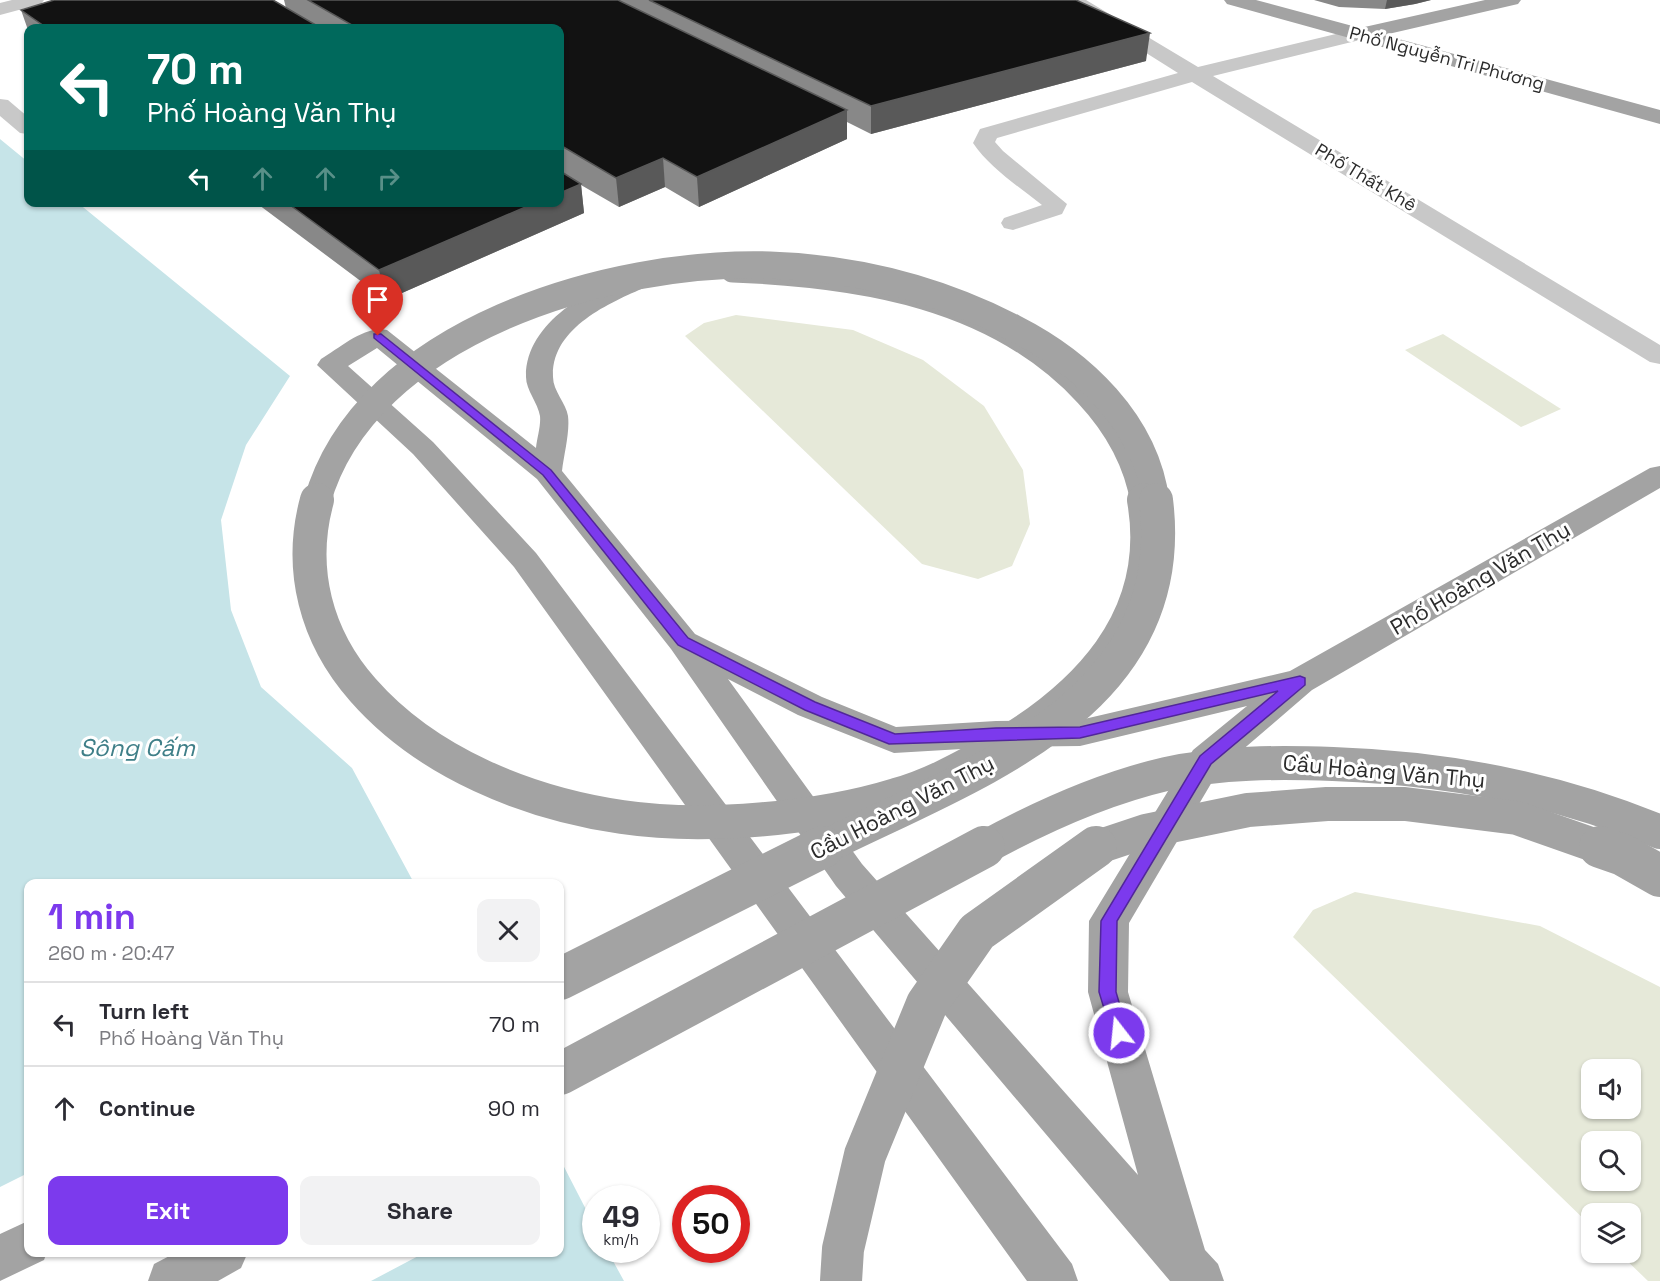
<!DOCTYPE html>
<meta charset="utf-8">
<style>
:root{--surface:#fff;--page:#f2f2f3;--text:#2b2b33;--muted:#7c7c81;--line:#e1e1e2;--accent:#7c3aed}
body{margin:0;font-family:"Space Grotesk",sans-serif;background:var(--page);color:var(--text);height:100vh;display:flex;flex-direction:column;font-size:22px;white-space:nowrap}
*{box-sizing:border-box;margin:0}
p{font-size:20px;color:var(--muted)}
.icon{flex:none;width:33px;height:33px;fill:none;stroke:currentColor;stroke-width:2;stroke-linecap:round;stroke-linejoin:round}
.map{position:relative;flex:1;overflow:hidden}
.panel{position:absolute;left:24px;top:879px;width:540px;height:378px;display:flex;flex-direction:column;background:var(--surface);border-radius:12px;box-shadow:0 2px 4px #0004}
.panel>*{flex:none}
.hud{position:absolute;left:24px;top:24px;width:540px;height:183px;border-radius:12px;box-shadow:0 2px 4px #0004;background:#00695c;color:#fff;overflow:hidden}
.tools{position:absolute;left:1581px;top:1059px;display:grid;gap:12px}
.tools a{display:grid;place-items:center;width:60px;height:60px;border-radius:12px;background:var(--surface);box-shadow:0 2px 4px #0004;font-size:30px}
.speed{position:absolute;left:582px;top:1185px;display:flex;gap:12px;font-size:30px;font-weight:700;text-align:center}
.speed>*{display:grid;place-content:center;width:78px;height:78px;border-radius:50%;background:var(--surface);box-shadow:0 2px 4px #0004;line-height:1}
.speed small{font-size:15px;font-weight:400}
.speed .limit{border:9px solid #d22;background:#fff;color:#111}
.pin{position:absolute;display:grid;place-items:center;width:51px;height:51px;color:#fff;margin:-62px -26px;border-radius:50% 50% 50% 0;rotate:-45deg;box-shadow:0 0 6px #0007}
.pin .icon{rotate:45deg}
.me{position:absolute;width:66px;margin:-33px;rotate:344deg;stroke-linejoin:round;filter:drop-shadow(0 0 4px #0008)}
.turn{display:flex;align-items:center;gap:21px;height:126px;padding:0 24px;font-size:27px}
.turn .icon{width:78px;height:78px;stroke-width:2.5}
.turn b{display:block;font-size:42px;line-height:51px}
.lanes{display:flex;align-items:center;height:57px;padding:0 24px;background:#0003;justify-content:center;gap:30px;direction:ltr}
.lanes .off{opacity:.35}
.round{display:grid;place-items:center;flex:none;width:63px;height:63px;border-radius:12px;background:var(--page)}
.head{display:flex;align-items:center;justify-content:space-between;height:102px;padding:0 24px}
h1{font-size:36px;font-weight:700;line-height:45px;color:var(--accent)}
.button{display:flex;gap:12px;margin-top:auto;padding:12px 24px}
.button a{flex:1;height:69px;border-radius:12px;background:var(--accent);color:#fff;font-size:24px;font-weight:700;line-height:69px;text-align:center}
.button a+a{background:var(--page);color:var(--text)}
ul{padding:0;list-style:none}
li{display:flex;align-items:center;gap:18px;height:84px;padding:0 24px;border-top:2px solid var(--line)}
li div{flex:1}
li b{display:block;font-size:22px}
li em{font-style:normal}
.map>svg:first-child{display:block}
.green{fill:#e6e9d9;fill-rule:evenodd}
.water{fill:#c6e4e8}
.pier{fill:#fff}
.lines{fill:none;stroke-linecap:round;stroke-linejoin:round}
.minor{fill:#c8c8c8;fill-rule:evenodd}
.major{fill:#a3a3a3;fill-rule:evenodd}
.major-bridge-far2{stroke:#a3a3a3;stroke-width:27}
.major-bridge-far1{stroke:#a3a3a3;stroke-width:34}
.major-bridge{stroke:#a3a3a3;stroke-width:42}
.wall{fill:#888}
.shaded-wall{fill:#595959}
.building{fill:#121212;stroke:#595959;stroke-width:1.5}
.route{fill:#7c3aed;stroke:#51269a;stroke-width:1.5}
.labels{text-anchor:middle;dominant-baseline:central;stroke-width:6;stroke-linejoin:round;paint-order:stroke}
.far-street-label{font-size:18px;fill:#2b2b2b;stroke:#fff}
.street-label{font-size:22px;fill:#2b2b2b;stroke:#fff}
.water-label{font-size:24px;font-style:italic;fill:#3f7f88;stroke:#fff}
</style>
<div class="map">
<svg width="1660" height="1281" viewBox="0 0 1660 1281">
<rect width="100%" height="100%" fill="#fff"/>
<!-- green -->
<g class="green">
<path d="M736 315 853 330 923 360 984 406 1023 470 1030 524 1012 566 978 579 922 564 685 336 704 323Z"/>
<path d="M1443 334 1561 409 1521 427 1405 350Z"/>
<path d="M1355 892 1540 926 1660 987V1281H1648L1619 1253 1630 1252V1214H1592L1591 1226 1293 937 1313 910ZM1592 1070H1630V1108H1592ZM1592 1142H1630V1180H1592Z"/>
</g>
<!-- water -->
<path class="water" d="M0 139 28 162V202L78 203 290 376 246 445 221 520 231 610 261 687 352 768 414 883 28 884V1252H560V1159L595 1227 596 1250H607L624 1281H0Z"/>
<!-- pier -->
<path class="pier" d="M28 1173V1252L424 1253 371 1281H0V1187Z"/>
<g class="lines">
<!-- minor -->
<g class="minor">
<path d="M12 0H44L41 4 0 15V3Z"/>
<path d="M1062 0H1086L1198 67 1361 28 1368 30 1371 34 1368 38 1213 76 1660 345V364L1650 362 1192 82 997 138 995 142 1003 151 1067 204 1062 214 1013 230 1004 228 1001 223 1004 218 1042 205C1018 186 990 168 973 143L980 129 1178 73Z"/>
<path d="M0 99 8 100 28 117V134L20 133 0 116Z"/>
</g>
<!-- major -->
<g class="major">
<path d="M1224 0H1256L1360 28 1485 0H1521L1518 4 1384 35 1660 110V124L1227 4Z"/>
<path d="M637 274 646 277 650 282 646 287C609 303 551 328 553 377 553 391 566 403 568 416 570 432 564 454 562 471L695 634 822 697 896 727 996 721 1080 720 1290 671 1650 468 1660 466V488L1312 690 1219 770 1129 923 1128 992 1205 1250 1218 1264 1224 1281H1170L836 886 671 649 537 479 377 348 348 366 433 442 536 553 1072 1264 1078 1281H1027L514 567 413 454 317 365 321 359C340 348 365 325 387 330L536 448C537 438 541 426 540 416 538 403 526 390 526 377 525 323 591 286 637 274ZM728 679 798 715 894 753 996 747 1080 746 1247 706 1193 750 1089 921 1088 992 1138 1175 862 864Z"/>
<path d="M28 1221V1252H47L44 1260 0 1281V1234Z"/>
<path d="M177 1252H248L241 1268 218 1281H148L154 1264Z"/>
</g>
<!-- major-bridge-far2 -->
<g class="major-bridge-far2">
<path d="M733 269C861 274 997 295 1088 394 1117 425 1137 460 1144 502"/>
<path d="M317 502C365 330 612 260 770 265 855 268 938 289 1014 328 1081 362 1146 422 1156 502"/>
</g>
<!-- major-bridge-far1 -->
<g class="major-bridge-far1">
<path d="M317 500C298 569 316 637 363 690 427 763 527 803 622 817 703 829 818 819 896 795 929 786 960 769 989 753 1084 699 1165 620 1144 500"/>
<path d="M820 849C969 774 1182 707 1156 500"/>
<path d="M982 849C1040 817 1102 789 1166 774 1222 762 1277 762 1333 764 1447 768 1555 788 1660 832"/>
<path d="M1092 849 1146 831 1248 810 1327 804H1405L1517 818 1605 849"/>
</g>
<!-- major-bridge -->
<g class="major-bridge">
<path d="M1600 847 1623 855 1660 876"/>
<path d="M560 979 823 847"/>
<path d="M560 1074 984 847"/>
<path d="M841 1281 843 1249 865 1155 927 1004 977 932 1096 847"/>
</g>
</g>
<!-- wall -->
<g class="wall">
<path d="M284 0H1076L1146 61 871 134 847 122V139L699 207 665 187 619 207 581 185 584 213 386 300 255 202H560V28H28V30L21 10 286 8Z"/>
<path d="M1314 0H1431L1415 4 1385 9 1339 7Z"/>
</g>
<!-- shaded-wall -->
<g class="shaded-wall">
<path d="M1387 0H1431L1415 4 1385 9Z"/>
<path d="M1150 33 1146 61 871 134V106Z"/>
<path d="M847 110V139L699 207 697 177Z"/>
<path d="M663 158 665 187 619 207 616 178Z"/>
<path d="M581 184 584 213 386 300 379 270 537 202H560V193Z"/>
</g>
<!-- building -->
<g class="building">
<path d="M54 0H273L321 28H47L21 10Z"/>
<path d="M308 0H618L847 110 697 177 663 158 616 178 560 145V28H357Z"/>
<path d="M649 0H1076L1150 33 871 106Z"/>
<path d="M560 171 581 184 560 193Z"/>
<path d="M286 202H537L379 270Z"/>
</g>
<!-- route -->
<path class="route" d="M374 334H381L551 470 688 638 815 702 895 734 996 728 1080 727 1300 676 1305 678V685L1211 764 1117 921 1116 992 1128 1033 1125 1038 1119 1040 1113 1038 1099 992 1101 921 1200 756 1278 691 1080 738 889 744 805 710 678 645 543 475 374 338Z"/>
<g class="labels">
<!-- far-street labels -->
<g class="far-street-label">
<text transform="translate(1447 58) rotate(15)">Phố Nguyễn Tri Phương</text>
<text transform="translate(1366 177) rotate(31)">Phố Thất Khê</text>
</g>
<!-- street labels -->
<g class="street-label">
<text transform="translate(1480 578) rotate(-30)">Phố Hoàng Văn Thụ</text>
<text transform="translate(1384 771) rotate(5)">Cầu Hoàng Văn Thụ</text>
<text transform="translate(902 807) rotate(-27)">Cầu Hoàng Văn Thụ</text>
</g>
<!-- water labels -->
<g class="water-label">
<text x="137" y="747">Sông Cấm</text>
</g>
</g>
</svg>
<div class="tools">
<a><svg class="icon" aria-label="sound" viewBox="0 0 24 24"><path d="M4 9h4l5-4v14l-5-4H4zM17 9q2 3 0 6"/></svg></a>
<a><svg class="icon" aria-label="search" viewBox="0 0 24 24"><circle cx="10" cy="10" r="6"/><path d="M15 15l6 6"/></svg></a>
<a><svg class="icon" aria-label="layers" viewBox="0 0 24 24"><path d="M12 4l9 5-9 5-9-5zM3 14l9 5 9-5"/></svg></a>
</div>
<div class="speed"><div>49<small>km/h</small></div><div class="limit">50</div></div>
<div class="pin" style="left:378px;top:336px;background:#d93025"><svg class="icon" aria-label="arrive" viewBox="0 0 24 24"><path d="M6 21V4h12l-3 4 3 4H6"/></svg></div>
<svg class="me" style="left:1119px;top:1033px" viewBox="-20 -20 40 40"><circle r="17" fill="#7c3aed" stroke="#fff" stroke-width="3"/><path d="M0-11L8 9 0 5-8 9z" fill="#fff"/></svg>
<div class="hud">
<div class="turn"><svg class="icon" aria-label="left" viewBox="0 0 24 24"><path d="M17 20v-9H6M10 6l-5 5 5 5"/></svg><div><b>70 m</b>Phố Hoàng Văn Thụ</div></div>
<div class="lanes"><svg class="icon" aria-label="left" viewBox="0 0 24 24"><path d="M17 20v-9H6M10 6l-5 5 5 5"/></svg><svg class="icon off" aria-label="ahead" viewBox="0 0 24 24"><path d="M12 20V5M6 11l6-6 6 6"/></svg><svg class="icon off" aria-label="ahead" viewBox="0 0 24 24"><path d="M12 20V5M6 11l6-6 6 6"/></svg><svg class="icon off" aria-label="right" viewBox="0 0 24 24"><path d="M7 20v-9h11M14 6l5 5-5 5"/></svg></div>
</div>
<section class="panel">
<div class="head"><div><h1>1 min</h1><p>260 m · 20:47</p></div><a class="round"><svg class="icon" aria-label="close" viewBox="0 0 24 24"><path d="M6 6l12 12M18 6L6 18"/></svg></a></div>
<ul>
<li><svg class="icon" aria-label="left" viewBox="0 0 24 24"><path d="M17 20v-9H6M10 6l-5 5 5 5"/></svg><div><b>Turn left</b><p>Phố Hoàng Văn Thụ</p></div><em>70 m</em></li>
<li><svg class="icon" aria-label="ahead" viewBox="0 0 24 24"><path d="M12 20V5M6 11l6-6 6 6"/></svg><div><b>Continue</b></div><em>90 m</em></li>
</ul>
<div class="button"><a>Exit</a><a>Share</a></div>
</section>
</div>
